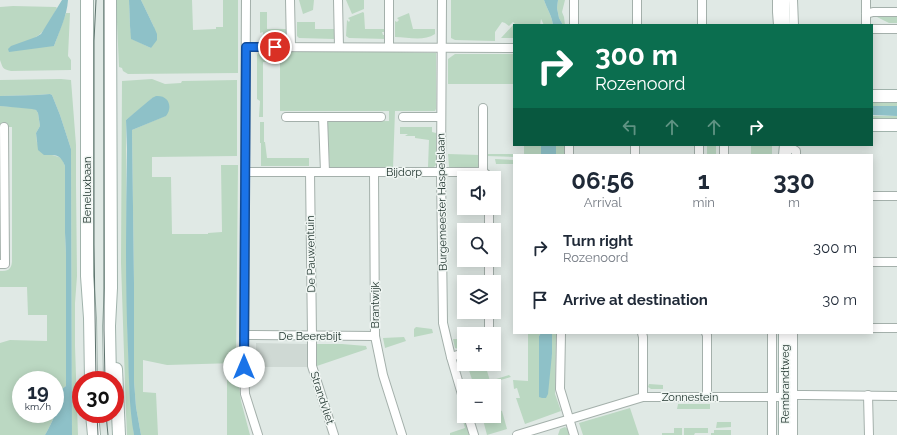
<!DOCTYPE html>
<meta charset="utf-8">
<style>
:root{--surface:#fff;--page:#f2f2f3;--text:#1f2937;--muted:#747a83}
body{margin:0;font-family:Raleway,sans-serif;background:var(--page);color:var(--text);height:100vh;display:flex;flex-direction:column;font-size:15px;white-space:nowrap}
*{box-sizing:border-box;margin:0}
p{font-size:13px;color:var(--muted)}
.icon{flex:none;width:22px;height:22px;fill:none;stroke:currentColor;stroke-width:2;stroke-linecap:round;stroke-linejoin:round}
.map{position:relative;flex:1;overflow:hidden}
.panel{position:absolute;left:513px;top:154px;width:360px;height:180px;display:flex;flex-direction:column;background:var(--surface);border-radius:0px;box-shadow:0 2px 10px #0003}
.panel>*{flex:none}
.hud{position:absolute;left:513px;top:24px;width:360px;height:122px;border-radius:0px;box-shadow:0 2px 10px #0003;background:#0b6e4f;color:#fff;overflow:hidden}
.fabs{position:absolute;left:457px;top:171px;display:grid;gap:8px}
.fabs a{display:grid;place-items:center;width:44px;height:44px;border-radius:0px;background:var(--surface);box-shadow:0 2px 10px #0003;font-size:20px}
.speed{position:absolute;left:12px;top:371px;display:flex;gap:8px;font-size:20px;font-weight:700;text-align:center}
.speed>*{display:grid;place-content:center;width:52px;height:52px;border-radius:50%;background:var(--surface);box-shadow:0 2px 10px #0003;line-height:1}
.speed small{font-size:10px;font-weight:400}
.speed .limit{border:6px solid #d22;background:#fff;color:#111}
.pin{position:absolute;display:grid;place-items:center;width:34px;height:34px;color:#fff;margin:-17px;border:2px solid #fff;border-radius:50%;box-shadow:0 1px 4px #0007}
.me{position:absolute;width:44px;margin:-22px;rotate:0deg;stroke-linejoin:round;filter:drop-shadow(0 0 3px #0008)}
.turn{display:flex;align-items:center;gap:14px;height:84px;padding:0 16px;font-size:18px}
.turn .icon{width:52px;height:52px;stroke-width:2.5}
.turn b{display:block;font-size:28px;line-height:34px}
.lanes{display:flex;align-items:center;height:38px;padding:0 16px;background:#0003;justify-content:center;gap:20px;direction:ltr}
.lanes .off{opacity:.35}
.eta{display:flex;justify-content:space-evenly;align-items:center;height:68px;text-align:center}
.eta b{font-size:24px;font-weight:700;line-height:28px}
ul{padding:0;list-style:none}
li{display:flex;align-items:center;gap:12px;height:52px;padding:0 16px}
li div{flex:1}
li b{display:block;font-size:15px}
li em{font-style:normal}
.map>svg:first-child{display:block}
.built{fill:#cfd9d4}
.green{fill:#bbd8c2;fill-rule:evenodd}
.water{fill:#8ec1c8}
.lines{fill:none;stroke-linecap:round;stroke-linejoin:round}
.street-casing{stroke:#a4b0ab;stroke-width:10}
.secondary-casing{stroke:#a1b3ac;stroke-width:14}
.street{stroke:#fff;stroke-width:8}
.secondary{stroke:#fff;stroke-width:12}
.tram{stroke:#5d736d;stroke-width:1}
.route-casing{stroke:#114b97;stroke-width:10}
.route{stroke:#1a73e8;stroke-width:7}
.labels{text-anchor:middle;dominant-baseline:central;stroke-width:3;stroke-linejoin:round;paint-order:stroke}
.street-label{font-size:11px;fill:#233731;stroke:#f0f6f3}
</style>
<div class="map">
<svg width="897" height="435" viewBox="0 0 897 435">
<rect width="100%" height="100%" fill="#e0e9e5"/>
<!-- built -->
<path class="built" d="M256 343 307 344V367H256Z"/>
<!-- green -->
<g class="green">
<path d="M116 0H129L130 26 132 39 151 48 154 27 141 0H192L193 30 216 29V27H223V0H238V73L128 74 123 71 122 68 119 67Z"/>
<path d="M299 0H314L313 10 303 14Z"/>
<path d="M346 0H364V9L352 14Z"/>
<path d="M451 0H544C547 9 552 16 553 25H544L541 19 540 25H516L513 22 509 26 505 23 502 22 495 32V41L455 40 451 38Z"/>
<path d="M558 0H565L562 12 564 17 565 25H563L559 18 557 8Z"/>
<path d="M13 6 56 7 57 8C52 17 45 32 36 37L54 46 66 13H70L68 56 71 60V70L11 71C2 69 3 68 0 60V7Z"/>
<path d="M260 12H267V29H289L287 38H263V32L260 33Z"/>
<path d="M363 12 364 13 365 29H386V32H382L383 35H386V39L349 38 346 36 347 20 349 22 350 20 348 18Z"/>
<path d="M409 13 413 29H435V34C423 42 408 37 395 37V21L397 22 399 20 397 18Z"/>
<path d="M875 16 897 17V23H889Z"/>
<path d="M297 22H315V29H337V37L334 39 299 38 297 36Z"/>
<path d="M514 24 515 25H514V38H501Z"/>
<path d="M361 51 436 53V109L435 111H395L393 168 330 169 327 120 389 121V111H280V62H263V117H259L260 101 257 99V55L258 53 260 52Z"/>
<path d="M455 54H514V84H448V59Z"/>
<path d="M61 79 71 80 76 145V185L77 276 75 303V346L78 435H72L71 149 60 115 52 95 50 94 37 95 0 96V80Z"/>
<path d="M152 79 165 84 181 83 182 81 237 80V156L152 157V177H171L172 234H208V233L222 232 221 165H238L236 363 167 365 143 360V392L156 393 158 435H141L136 407 134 381V283L132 130 165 116 152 98 140 109 126 120 127 313 130 394 134 435H127L126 414 121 263 122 81Z"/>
<rect x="872" y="99" width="25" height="7"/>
<path d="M0 106 32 108 36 110 38 113 40 126 36 133 37 143 52 155 59 157 62 159 65 166 66 189 65 233 66 254V386L62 389C60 405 53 421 45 435H0V343L10 340 47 341V315H28L27 287H0V271C8 271 11 270 12 262V127H0ZM21 380H55V414H21Z"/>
<rect x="872" y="116" width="25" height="7"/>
<path d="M260 122H264V142H265L267 158H309V166H261V143H260Z"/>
<path d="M400 127H432V132L436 133V165L434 167H428L429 140 415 138V136H405L408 134H400Z"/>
<path d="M524 145H541V155H514V157L487 156V154H524Z"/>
<path d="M556 145H565L566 155H556Z"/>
<rect x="707" y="145" width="9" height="10"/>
<rect x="751" y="145" width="21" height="10"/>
<path d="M448 154 480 155V167H449Z"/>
<path d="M495 159 514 160V164H496Z"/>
<path d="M416 327 432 329 433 333 414 337V329Z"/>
<path d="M528 333H541L539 336V397L552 354V333H556L555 394 561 411 525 424 516 398H520L517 388 514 389 513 380 528 381Z"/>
<path d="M404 337 406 341 385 348 383 338Z"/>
<path d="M453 339H464V348L460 349 455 348Z"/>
<path d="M316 344H342L366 346 367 349 314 367Z"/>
<path d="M467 364H485L490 381 509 375 511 377 480 386H474Z"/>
<path d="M227 368H237L241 401 250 435H227Z"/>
<path d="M649 384 663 385V389H651L648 387Z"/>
<path d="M678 404H710V409H677Z"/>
<path d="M494 408 502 411 507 429 487 435 482 416H494Z"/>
<path d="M630 408 639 435H583L579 423Z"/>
<path d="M461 415 464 416 469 435H450V433L465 428Z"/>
<path d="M717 422H731V427L716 428Z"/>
<path d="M565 427 568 429 569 435H558L560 429Z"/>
<path d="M674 428H682V435H662V433H674Z"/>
<path d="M684 428H708V433H695L694 435H684Z"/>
<path d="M714 430H731V435H711V433H714Z"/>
</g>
<!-- water -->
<g class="water">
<path d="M62 0H68C67 16 59 32 54 46L9 52 8 49 11 46 36 37 41 34Z"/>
<path d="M129 0H141L154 27 157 34V40L151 48 131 39 130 26Z"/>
<path d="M544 0H558L557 8 559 18 563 25H553C552 16 547 9 544 0Z"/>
<path d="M50 94 52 95 60 115 71 149 72 435H45C53 421 60 406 62 389L66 386V254L65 233V166C60 154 57 155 44 155L38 150 36 133 40 126 38 113 36 110 32 109 0 106V96L37 95Z"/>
<path d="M156 96C169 95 173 107 166 116L132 130 134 283V381L136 407 141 435H134C129 407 129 378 128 350 125 283 126 216 127 149L126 120 152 98Z"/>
<path d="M872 106H897V116L872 115Z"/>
<rect x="541" y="145" width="15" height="10"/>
<path d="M541 333H552V354L548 394 546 398H542L539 397V336Z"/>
</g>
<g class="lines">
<!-- street casing -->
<g class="street-casing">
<g id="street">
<path d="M246 0 244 367 245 394 258 435"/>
<path d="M290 0 291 47"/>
<path d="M338 0 339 47"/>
<path d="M389 0V47"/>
<path d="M442 0 441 172 443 323 451 357 464 401"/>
<path d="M574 0V25"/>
<path d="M637 0V25"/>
<path d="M777 0V12L778 25"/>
<path d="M793 0 794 25"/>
<path d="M866 0V25"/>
<path d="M866 14 873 12H897"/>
<path d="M702 25V0"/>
<path d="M872 29H897"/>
<path d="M246 47 514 48"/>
<path d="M483 108V172"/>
<path d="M286 117H381"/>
<path d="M323 117 325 172"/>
<path d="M403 117H441"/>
<path d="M635 145V155"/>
<path d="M786 145 796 151V155"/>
<path d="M569 155V145"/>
<path d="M699 155V145"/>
<path d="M724 155V145"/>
<path d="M245 172H483"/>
<path d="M310 172 312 336V366L334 435"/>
<path d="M374 172 375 336 383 375 402 435"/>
<path d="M483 172 486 174 489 178"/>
<path d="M872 196H897"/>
<path d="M489 230V208"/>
<path d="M872 262H897"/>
<path d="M0 264H5L4 127"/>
<path d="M489 282V260"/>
<path d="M872 328H897"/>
<path d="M561 333 560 389 574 435"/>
<path d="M642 333 643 337V397"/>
<path d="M706 333 707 335V397"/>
<path d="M793 333V435"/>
<path d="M489 334V312"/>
<path d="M244 335 375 336"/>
<path d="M451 357 464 353"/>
<path d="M868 395 869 435"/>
<path d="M468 416 474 435"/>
<path d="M517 435 643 397H785L793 395H804L897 396"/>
<path d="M772 435V333"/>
</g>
</g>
<!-- secondary casing -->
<g class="secondary-casing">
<g id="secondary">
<path d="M87 0V276L90 318 91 380"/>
<path d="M783 0 784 25"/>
<path d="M872 96H897"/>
<path d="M872 125H897"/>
<path d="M785 155 786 145"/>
<path d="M785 333V435"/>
<path d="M116 369 119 435"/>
<path d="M110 380 109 326 111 288 110 0"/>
<path d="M92 414 94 435"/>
</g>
</g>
<!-- street -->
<use href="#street" class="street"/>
<!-- secondary -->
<use href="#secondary" class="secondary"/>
<!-- tram -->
<g class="tram">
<path d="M96 0 94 41V244L96 380"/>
<path d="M104 0V330L105 380"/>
<path d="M97 414 98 435"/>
<path d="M106 414 108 435"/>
</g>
</g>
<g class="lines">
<!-- route casing -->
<g class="route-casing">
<path id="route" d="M244 367 246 47H275"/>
</g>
<!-- route -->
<use href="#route" class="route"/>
</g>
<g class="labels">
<!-- street labels -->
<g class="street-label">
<text x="404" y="172">Bijdorp</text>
<text transform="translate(87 190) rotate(-90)">Beneluxbaan</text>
<text transform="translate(442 202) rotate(-91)">Burgemeester Haspelslaan</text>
<text transform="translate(311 254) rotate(-91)">De Pauwentuin</text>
<text transform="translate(375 305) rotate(-90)">Brantwijk</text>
<text x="310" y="336">De Beerebijt</text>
<text transform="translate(785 384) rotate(-90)">Rembrandtweg</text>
<text x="690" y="397">Zonnestein</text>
<text transform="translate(322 398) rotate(72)">Strandvliet</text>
</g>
</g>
</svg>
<div class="fabs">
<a><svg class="icon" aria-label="sound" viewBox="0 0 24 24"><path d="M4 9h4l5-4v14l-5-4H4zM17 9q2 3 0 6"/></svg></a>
<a><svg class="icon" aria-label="search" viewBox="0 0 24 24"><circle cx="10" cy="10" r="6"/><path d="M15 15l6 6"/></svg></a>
<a><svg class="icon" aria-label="layers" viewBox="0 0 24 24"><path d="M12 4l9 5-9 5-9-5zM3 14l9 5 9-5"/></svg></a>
<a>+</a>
<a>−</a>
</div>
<div class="speed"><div>19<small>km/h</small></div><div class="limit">30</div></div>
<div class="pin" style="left:275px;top:47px;background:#d93025"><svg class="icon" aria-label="arrive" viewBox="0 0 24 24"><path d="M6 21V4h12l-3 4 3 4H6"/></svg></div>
<svg class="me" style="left:244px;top:367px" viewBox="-20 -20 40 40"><circle r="19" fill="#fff"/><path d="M0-13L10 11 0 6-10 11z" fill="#1a73e8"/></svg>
<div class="hud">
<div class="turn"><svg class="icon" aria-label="right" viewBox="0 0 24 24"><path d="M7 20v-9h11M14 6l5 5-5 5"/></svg><div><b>300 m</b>Rozenoord</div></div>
<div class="lanes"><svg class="icon off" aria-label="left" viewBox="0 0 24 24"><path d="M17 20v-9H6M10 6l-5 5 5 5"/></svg><svg class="icon off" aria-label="ahead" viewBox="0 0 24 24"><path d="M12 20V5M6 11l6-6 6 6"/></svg><svg class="icon off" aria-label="ahead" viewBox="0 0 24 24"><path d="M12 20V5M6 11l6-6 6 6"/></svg><svg class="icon" aria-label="right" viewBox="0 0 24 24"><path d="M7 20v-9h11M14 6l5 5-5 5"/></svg></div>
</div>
<section class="panel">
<div class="eta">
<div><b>06:56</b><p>Arrival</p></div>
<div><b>1</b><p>min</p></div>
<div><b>330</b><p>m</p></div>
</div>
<ul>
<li><svg class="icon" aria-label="right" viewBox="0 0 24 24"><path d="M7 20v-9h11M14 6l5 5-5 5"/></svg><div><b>Turn right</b><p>Rozenoord</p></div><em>300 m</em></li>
<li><svg class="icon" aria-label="arrive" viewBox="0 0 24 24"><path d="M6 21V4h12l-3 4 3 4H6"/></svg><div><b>Arrive at destination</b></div><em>30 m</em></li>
</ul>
</section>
</div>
